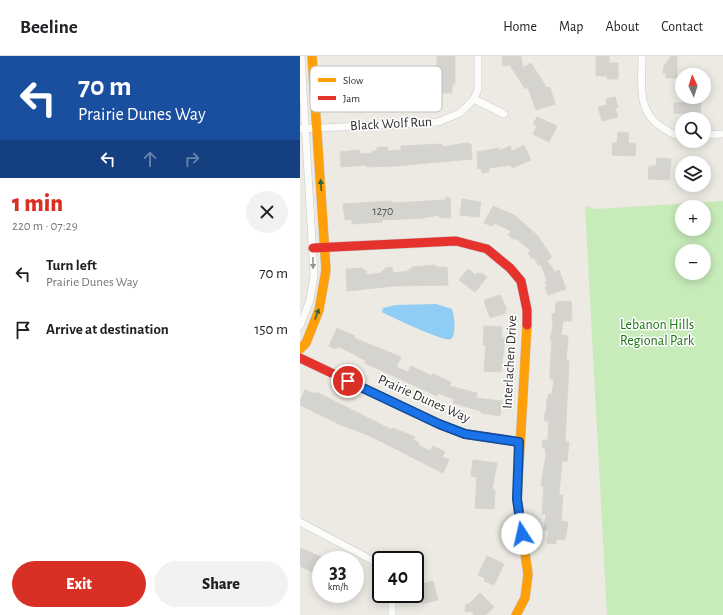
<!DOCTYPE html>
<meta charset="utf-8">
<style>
:root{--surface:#fff;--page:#f2f2f2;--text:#202124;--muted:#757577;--line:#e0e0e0;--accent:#d93025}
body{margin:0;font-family:"Alegreya Sans",sans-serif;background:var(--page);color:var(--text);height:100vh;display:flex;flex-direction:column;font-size:15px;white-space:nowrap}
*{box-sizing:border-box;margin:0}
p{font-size:13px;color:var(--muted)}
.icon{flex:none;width:22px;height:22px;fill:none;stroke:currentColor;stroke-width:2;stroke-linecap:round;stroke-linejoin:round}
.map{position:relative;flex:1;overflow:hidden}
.sheet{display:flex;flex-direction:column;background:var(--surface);width:300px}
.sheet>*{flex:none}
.hud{background:#1a4fa0;color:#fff;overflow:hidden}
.needle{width:26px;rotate:356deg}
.controls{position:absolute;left:375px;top:12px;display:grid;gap:8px}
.controls a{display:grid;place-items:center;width:36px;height:36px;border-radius:50%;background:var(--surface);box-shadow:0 2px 10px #0003;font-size:20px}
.speed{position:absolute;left:12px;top:495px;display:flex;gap:8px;font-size:20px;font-weight:700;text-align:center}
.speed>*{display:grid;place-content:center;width:52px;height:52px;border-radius:50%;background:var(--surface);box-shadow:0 2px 10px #0003;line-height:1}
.speed small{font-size:10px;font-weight:400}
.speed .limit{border:2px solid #111;border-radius:6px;background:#fff;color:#111}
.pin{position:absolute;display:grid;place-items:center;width:34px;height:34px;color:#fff;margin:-17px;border:2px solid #fff;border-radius:50%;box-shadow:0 1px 4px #0007}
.me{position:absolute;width:44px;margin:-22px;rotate:350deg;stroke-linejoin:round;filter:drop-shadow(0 0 3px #0008)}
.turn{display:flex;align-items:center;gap:14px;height:84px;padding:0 12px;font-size:18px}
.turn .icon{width:52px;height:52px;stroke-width:2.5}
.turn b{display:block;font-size:28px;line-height:34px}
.lanes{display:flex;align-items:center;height:38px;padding:0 12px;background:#0003;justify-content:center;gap:20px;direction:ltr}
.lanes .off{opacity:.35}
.round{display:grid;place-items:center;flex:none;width:42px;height:42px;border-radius:21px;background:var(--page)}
.headline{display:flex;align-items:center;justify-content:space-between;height:68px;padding:0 12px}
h1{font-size:24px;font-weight:800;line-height:30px;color:var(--accent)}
.button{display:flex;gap:8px;margin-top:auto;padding:8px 12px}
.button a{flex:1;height:46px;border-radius:24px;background:var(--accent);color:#fff;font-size:16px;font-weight:800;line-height:46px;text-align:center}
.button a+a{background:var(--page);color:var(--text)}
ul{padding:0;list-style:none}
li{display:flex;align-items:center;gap:12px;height:56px;padding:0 12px}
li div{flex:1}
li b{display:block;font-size:15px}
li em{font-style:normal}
header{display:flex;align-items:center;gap:24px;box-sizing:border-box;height:56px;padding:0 20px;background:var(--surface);border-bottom:1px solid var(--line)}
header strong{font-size:19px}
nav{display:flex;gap:22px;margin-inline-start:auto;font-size:14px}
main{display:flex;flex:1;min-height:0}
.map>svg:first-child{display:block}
.green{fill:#c7ebb9;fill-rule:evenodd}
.water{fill:#90cdf4}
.building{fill:#d4d3ce;stroke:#d7d5cf}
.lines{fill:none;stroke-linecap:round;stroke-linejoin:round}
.street-casing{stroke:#c9c8c8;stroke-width:8}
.slow-casing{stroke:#c9c8c8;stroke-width:10}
.jam-casing{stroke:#c9c8c8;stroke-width:10}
.street{stroke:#fcfcfb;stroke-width:7}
.slow{stroke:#ff9f0a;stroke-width:9}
.jam{stroke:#e5322d;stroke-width:9}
.oneway{fill:#2e633d}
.oneway2{fill:#949494}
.route-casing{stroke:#114b97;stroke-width:10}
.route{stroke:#1a73e8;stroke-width:7}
.labels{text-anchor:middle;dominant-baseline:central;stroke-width:3;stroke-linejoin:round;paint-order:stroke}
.number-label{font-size:12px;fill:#585756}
.street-label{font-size:14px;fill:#2d2d2d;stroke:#fff}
.park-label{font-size:14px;fill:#1a7513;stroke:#fff}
.key{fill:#fff;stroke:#c0c0c0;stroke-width:1}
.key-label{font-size:11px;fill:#2d2d2d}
</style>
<header>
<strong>Beeline</strong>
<nav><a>Home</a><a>Map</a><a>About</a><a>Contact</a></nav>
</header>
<main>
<section class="sheet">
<div class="hud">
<div class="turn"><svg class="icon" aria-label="left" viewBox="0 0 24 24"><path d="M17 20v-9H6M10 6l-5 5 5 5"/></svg><div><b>70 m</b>Prairie Dunes Way</div></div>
<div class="lanes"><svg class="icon" aria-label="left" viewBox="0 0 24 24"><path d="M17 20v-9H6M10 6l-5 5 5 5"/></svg><svg class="icon off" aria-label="ahead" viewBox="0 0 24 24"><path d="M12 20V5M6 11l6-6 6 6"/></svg><svg class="icon off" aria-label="right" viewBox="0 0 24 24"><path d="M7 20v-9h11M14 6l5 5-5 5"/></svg></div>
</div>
<div class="headline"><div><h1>1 min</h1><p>220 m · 07:29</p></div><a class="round"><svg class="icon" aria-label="close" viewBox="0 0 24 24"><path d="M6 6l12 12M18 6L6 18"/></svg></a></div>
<ul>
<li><svg class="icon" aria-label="left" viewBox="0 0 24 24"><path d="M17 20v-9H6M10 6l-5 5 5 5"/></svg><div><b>Turn left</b><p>Prairie Dunes Way</p></div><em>70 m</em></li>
<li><svg class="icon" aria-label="arrive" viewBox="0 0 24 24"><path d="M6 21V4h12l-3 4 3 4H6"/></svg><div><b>Arrive at destination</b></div><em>150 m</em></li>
</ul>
<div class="button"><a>Exit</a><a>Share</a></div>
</section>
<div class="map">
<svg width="423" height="559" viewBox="0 0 423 559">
<rect width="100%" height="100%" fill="#eceae3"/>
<!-- green -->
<path class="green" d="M423 145V559H307L285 150 296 153ZM382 151H404V173H382ZM382 195H404V217H382Z"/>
<!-- water -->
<path class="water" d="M136 248 152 253C154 259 157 279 151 283 146 287 89 260 82 256L83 252 96 249Z"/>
<!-- building -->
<g class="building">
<path d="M137 0H155V25L154 29H152V37H135V16H137Z"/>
<path d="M202 0H221L223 12 231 7 247 32 250 31 255 48 236 54 228 31 225 33 210 9 203 10Z"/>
<path d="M296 0H309V7H318V23H307V20H296Z"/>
<path d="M370 0H377V22H366V17H363L364 9 368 6V4H370Z"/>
<path d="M315 41 318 51 315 52 318 61 302 65 298 51 307 49 306 43Z"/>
<path d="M388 42H395V47H401L400 59 374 57V47L388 46Z"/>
<path d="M237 61 257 70 249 86 233 78 237 70 233 68Z"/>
<path d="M318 76 329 77 328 87 336 88 335 100 312 99 313 87H317Z"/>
<path d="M167 87 171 88 172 103 96 110 67 111V109L41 111 40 96 60 94V98L73 97 72 95H77V91H87L88 95 101 94V90L142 88V91Z"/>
<path d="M224 89 231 104 212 112 211 109 189 112V116L182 117 181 112 178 113 177 96 199 92V95L210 90 212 95Z"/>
<path d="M357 102 371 103 369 124 348 123 349 110H356Z"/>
<path d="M146 141 150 142 151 162 139 161 138 159 123 162 82 164V166L52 168V163L45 164 43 148 92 145V147L146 144Z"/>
<path d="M162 143 181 146 179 161 160 159Z"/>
<path d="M193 150 214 159 237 179 252 201 247 205 255 216 259 214 266 233 248 239 245 232 247 231 245 226 247 225 241 208 239 210 234 202 232 203 228 197 231 195 216 182 215 184 208 179 211 175 194 167 192 170 184 167Z"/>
<path d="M136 209V211H147L148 229 94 230 47 235 46 213 62 212 63 214H66V219L82 217V215L85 214V212L92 211 93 217 109 215V213H112V211Z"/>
<path d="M168 213 176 219 177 217 180 218 181 217 187 221 175 236 159 224Z"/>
<path d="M200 239 207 254H204L206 257 190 262 184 244Z"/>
<path d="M271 245 272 265H263L261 279 268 280 266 305H269L265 386H269L267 405H262L259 439H263L261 465 268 466 265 484 256 483V488L247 487 249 474H244L246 458H242L244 430H241L246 399 245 392H242L243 384H248L249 365H244L245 357H246L247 343 249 338H252L254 323H250V314L252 284H250L253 271 252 258H255L256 246Z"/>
<path d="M184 270 202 271 201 282H205L201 316 184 315 186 289H183Z"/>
<path d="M37 272 55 280 54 282 101 301 96 311 108 316 111 310 132 320 133 318 151 326 149 330 177 337 176 342 202 345 200 360 181 357V355L153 347 154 343 138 337 137 340 65 307 66 305 54 298 39 291 35 293 29 290Z"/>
<path d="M5 334 12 337H18L92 374 93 372 115 381 113 384 119 387 118 389 130 395 133 390 145 396 142 401 149 404 143 417 68 379 41 369 0 349V345Z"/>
<path d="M173 404 197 407 192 434H195L194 453 175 452 177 421 171 420Z"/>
<path d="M0 492 21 501 12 516 0 510Z"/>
<path d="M187 500 204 508 194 529 184 525 185 522 178 519Z"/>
<path d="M133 525 138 544 122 548 119 537 115 538V530Z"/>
<path d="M180 537 194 551 186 559H173L174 556 165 555 166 548H169Z"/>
</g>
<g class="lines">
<!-- street casing -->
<g class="street-casing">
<g id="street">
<path d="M342 0C342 27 336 56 363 72 369 76 374 80 382 80"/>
<path d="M174 43 204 58"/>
<path d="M0 73 138 66 160 57 174 43 178 33V0"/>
<path d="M404 79 423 78"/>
<path d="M0 270 10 244 14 219 1 0"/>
<path d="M0 466 81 509"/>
<path d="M92 559V538"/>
</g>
</g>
<!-- slow casing -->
<g class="slow-casing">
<g id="slow">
<path d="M0 293 6 287 19 254 26 214 12 0"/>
<path d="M216 559 225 542 228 518 217 443 227 269"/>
</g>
</g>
<!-- jam casing -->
<g class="jam-casing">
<g id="jam">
<path d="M13 192 156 185 187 193 210 212 221 225 227 254V269"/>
<path d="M0 302 139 368 165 378 219 386"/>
</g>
</g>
<!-- street -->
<use href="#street" class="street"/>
<!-- slow -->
<use href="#slow" class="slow"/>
<!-- jam -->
<use href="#jam" class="jam"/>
</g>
<!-- one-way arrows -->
<defs><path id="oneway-solid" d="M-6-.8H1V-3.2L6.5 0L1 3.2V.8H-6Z"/></defs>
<g class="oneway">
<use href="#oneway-solid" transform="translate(21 129) rotate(-94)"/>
<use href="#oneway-solid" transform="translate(17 258) rotate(-70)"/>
</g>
<use class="oneway2" href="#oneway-solid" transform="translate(13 207) rotate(89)"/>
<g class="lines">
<!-- route casing -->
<g class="route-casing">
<path id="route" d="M48 325 139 368 165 378 219 386 217 443 222 478"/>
</g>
<!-- route -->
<use href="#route" class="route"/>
</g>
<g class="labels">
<!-- number labels -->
<g class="number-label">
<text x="83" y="155">1270</text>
</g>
<!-- street labels -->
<g class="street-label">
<text transform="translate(91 68) rotate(-3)">Black Wolf Run</text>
<text transform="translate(210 306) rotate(-87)">Interlachen Drive</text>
<text transform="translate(124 343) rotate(24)">Prairie Dunes Way</text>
</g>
<!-- park labels -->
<g class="park-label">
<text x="357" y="269">Lebanon Hills<tspan x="357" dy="16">Regional Park</tspan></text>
</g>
</g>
<!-- legend -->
<rect x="10" y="10" width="132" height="46" rx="6" class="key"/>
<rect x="18" y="22" width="18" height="4" fill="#ff9f0a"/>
<rect x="18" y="40" width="18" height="4" fill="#e5322d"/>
<g class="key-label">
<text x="43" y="28">Slow</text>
<text x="43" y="46">Jam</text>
</g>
</svg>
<div class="controls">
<a><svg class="needle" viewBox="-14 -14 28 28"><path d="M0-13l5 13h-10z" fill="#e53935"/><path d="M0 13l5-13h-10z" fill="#757577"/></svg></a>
<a><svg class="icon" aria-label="search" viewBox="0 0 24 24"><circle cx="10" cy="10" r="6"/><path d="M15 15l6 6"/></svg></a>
<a><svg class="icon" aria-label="layers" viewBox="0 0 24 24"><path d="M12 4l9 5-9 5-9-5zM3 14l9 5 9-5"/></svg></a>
<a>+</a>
<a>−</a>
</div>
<div class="speed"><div>33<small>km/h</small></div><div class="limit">40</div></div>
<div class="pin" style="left:48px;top:325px;background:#d93025"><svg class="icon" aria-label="arrive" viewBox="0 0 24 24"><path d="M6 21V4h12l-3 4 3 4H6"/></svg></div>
<svg class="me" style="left:222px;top:478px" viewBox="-20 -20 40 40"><circle r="19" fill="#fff"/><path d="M0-13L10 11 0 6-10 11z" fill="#1a73e8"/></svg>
</div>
</main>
